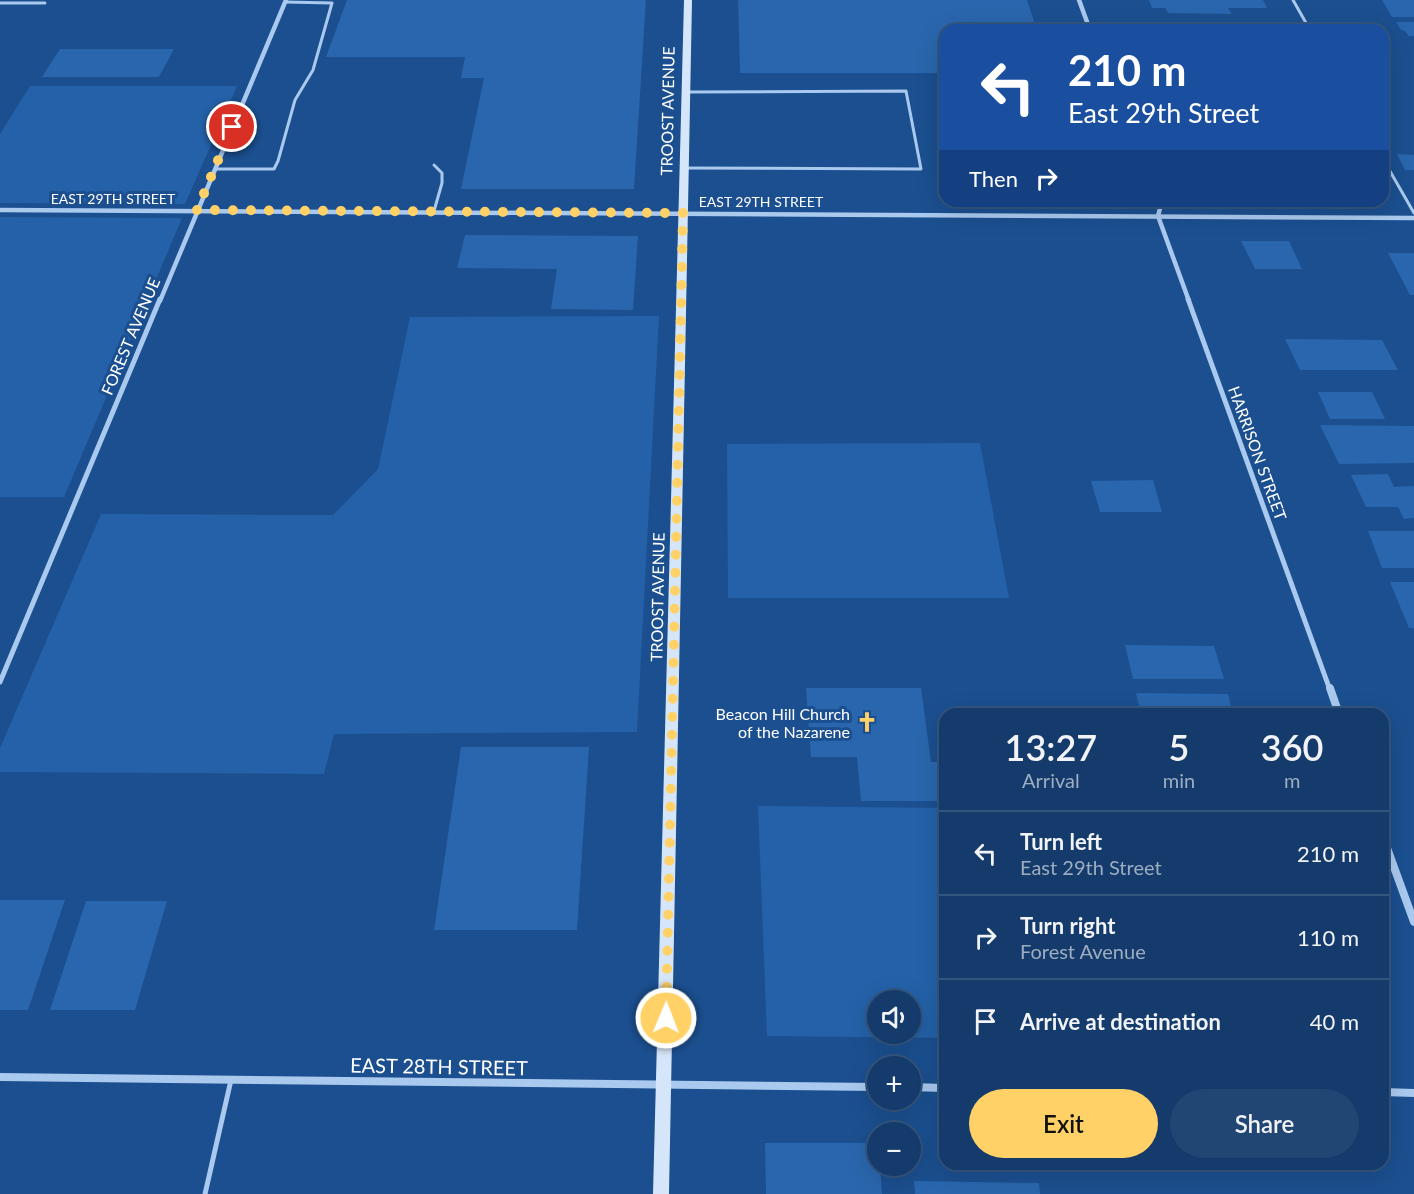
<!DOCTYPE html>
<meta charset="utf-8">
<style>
:root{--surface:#143b6b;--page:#214673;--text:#f1f3f6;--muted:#9dadc1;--line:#33557e;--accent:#ffd166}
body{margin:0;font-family:Lato,sans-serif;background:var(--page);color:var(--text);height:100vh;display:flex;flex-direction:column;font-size:22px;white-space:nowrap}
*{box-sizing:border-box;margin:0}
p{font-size:20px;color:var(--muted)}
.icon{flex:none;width:33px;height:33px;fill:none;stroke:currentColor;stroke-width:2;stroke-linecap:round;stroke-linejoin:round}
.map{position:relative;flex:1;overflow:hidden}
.details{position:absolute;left:939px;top:708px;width:450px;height:462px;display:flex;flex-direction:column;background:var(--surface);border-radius:18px;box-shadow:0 6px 24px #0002,0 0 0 2px var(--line)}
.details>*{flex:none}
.banner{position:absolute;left:939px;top:24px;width:450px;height:183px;border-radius:18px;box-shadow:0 6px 24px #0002,0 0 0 2px var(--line);background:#1a4fa0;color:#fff;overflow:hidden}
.controls{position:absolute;left:867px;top:990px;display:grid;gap:12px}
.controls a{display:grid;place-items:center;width:54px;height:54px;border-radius:50%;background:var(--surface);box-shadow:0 6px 24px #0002,0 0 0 2px var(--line);font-size:30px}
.pin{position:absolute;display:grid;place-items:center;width:51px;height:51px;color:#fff;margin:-26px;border:3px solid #fff;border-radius:50%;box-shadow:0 2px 6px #0007}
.me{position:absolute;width:66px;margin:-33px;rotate:1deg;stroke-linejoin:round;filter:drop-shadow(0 0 4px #0008)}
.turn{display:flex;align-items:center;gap:21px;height:126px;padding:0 30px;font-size:27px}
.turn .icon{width:78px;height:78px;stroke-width:2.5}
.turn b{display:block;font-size:42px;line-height:51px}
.then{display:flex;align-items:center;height:57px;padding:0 30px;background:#0003;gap:12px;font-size:22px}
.eta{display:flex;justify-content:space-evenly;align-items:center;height:102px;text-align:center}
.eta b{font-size:36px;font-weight:600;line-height:42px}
.primary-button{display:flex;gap:12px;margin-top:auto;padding:12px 30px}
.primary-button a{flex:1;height:69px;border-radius:36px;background:var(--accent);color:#111;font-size:24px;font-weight:600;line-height:69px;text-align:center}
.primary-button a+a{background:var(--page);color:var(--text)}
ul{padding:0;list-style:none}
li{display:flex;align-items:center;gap:18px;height:84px;padding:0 30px;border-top:2px solid var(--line)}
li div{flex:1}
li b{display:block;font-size:22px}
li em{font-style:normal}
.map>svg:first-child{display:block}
.green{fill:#2461a8;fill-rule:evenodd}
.building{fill:#2a66ad}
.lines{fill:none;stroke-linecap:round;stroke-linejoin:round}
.service-far1{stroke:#a9c9ee;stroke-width:3}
.service{stroke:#a9c9ee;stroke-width:5}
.minor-far2{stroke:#a9c9ee;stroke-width:4.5}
.minor-far1{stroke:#a9c9ee;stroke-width:5}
.minor{stroke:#a9c9ee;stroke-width:8}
.secondary{fill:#d6e6fa;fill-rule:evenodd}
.route{stroke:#ffd166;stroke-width:10;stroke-dasharray:0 18}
.labels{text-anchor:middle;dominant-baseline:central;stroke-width:6;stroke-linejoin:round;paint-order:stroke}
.far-street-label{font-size:14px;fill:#fff;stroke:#1b4f8f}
.street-label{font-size:16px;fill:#fff;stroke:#1b4f8f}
.poi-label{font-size:16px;fill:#fff;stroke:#1b4f8f;text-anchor:end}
.near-street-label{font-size:20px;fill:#fff;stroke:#1b4f8f}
</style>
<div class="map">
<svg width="1414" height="1194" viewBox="0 0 1414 1194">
<rect width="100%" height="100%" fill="#1b4f8f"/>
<!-- green -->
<g class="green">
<path d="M30 86H237L185 204 0 203V134Z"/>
<path d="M0 217 182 218 64 497H0Z"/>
<path d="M659 316 637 732 334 734 324 774 0 772V748L101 514 333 515 378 469 410 317Z"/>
<path d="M980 443 1009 598H728L727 444Z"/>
<path d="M758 806 945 808V1038L767 1036ZM878 1000H910V1034H878Z"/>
</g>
<!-- building -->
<g class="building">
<path d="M347 0H646L634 189H461L484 78H461L465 57H326Z"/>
<path d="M738 0H1027L1037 30H945V73H740Z"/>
<path d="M1149 0H1263L1267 8H1228L1232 14 1168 13 1165 8H1152Z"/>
<path d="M1382 0H1414V17H1392Z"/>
<path d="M1396 22H1414V36H1409L1405 31 1401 30Z"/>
<path d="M60 49H174L159 77H42Z"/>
<path d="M1397 154 1414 155V170H1405Z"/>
<path d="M465 235 638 236 633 310 551 309 557 269 457 268Z"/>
<path d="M1241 241H1289L1302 269H1255Z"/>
<path d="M1388 253H1414V295H1410Z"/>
<path d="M1285 339 1382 340 1398 370H1300Z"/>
<path d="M1318 392H1372L1385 419H1330Z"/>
<path d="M1320 425 1414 426V463L1339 464Z"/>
<path d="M1388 474 1394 487 1414 486V518L1404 519 1398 507H1366L1351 475Z"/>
<path d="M1153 480 1162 512H1100L1091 481Z"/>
<path d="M1368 531H1414V568H1382Z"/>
<path d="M1390 582H1414V628H1409Z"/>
<path d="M1125 645 1214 646 1224 679H1133Z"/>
<path d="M806 688H921L931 762H945V801H861L857 757H811Z"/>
<path d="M1136 693 1228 694 1233 714H1141Z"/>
<path d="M461 747H589L577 930H434Z"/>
<path d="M0 900H65L28 1010H0Z"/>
<path d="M86 901H167L135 1010H50Z"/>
<path d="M765 1143H878V1166H880L882 1194H766Z"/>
<path d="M914 1181 1039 1183 1040 1194H915Z"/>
</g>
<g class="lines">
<!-- service-far1 -->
<g class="service-far1">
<path d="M1293 0 1310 30"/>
<path d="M0 3H45"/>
<path d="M1383 159 1414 213"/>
<path d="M434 165 442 173V183L434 211"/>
<path d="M684 168 921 169 906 91 686 92"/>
<path d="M215 169H274L278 161 295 100 313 70 332 3 285 2"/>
</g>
<!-- service -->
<path class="service" d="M205 1194 231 1080"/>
<!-- minor-far2 -->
<g class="minor-far2">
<path d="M1079 0 1090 30"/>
<path d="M1162 201 1158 216 1189 301"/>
<path d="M0 210 1414 218"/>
<path d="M160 301 286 0"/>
</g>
<!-- minor-far1 -->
<g class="minor-far1">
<path d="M1188 299 1330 690"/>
<path d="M0 682 160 299"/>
</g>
<!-- minor -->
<g class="minor">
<path d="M1330 688 1339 714"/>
<path d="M1383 837 1414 922"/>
<path d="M0 1077 878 1087"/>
<path d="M910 1087 945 1088"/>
<path d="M1383 1092 1414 1093"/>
</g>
<!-- secondary -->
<path class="secondary" d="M684 0H692L669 1194H653Z"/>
</g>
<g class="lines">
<!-- route -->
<path class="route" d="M232 127 197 210 683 213 666 1018"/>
</g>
<!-- icons -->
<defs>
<g id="church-bare" transform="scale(1.62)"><path d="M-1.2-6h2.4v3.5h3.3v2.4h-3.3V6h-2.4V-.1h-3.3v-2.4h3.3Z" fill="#ffd166" stroke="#1b4f8f" stroke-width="2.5" paint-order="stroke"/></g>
</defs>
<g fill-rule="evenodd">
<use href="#church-bare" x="867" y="722"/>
</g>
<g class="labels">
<!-- far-street labels -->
<g class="far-street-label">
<text x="113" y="198">EAST 29TH STREET</text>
<text x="761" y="201">EAST 29TH STREET</text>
</g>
<!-- street labels -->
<g class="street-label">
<text transform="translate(667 111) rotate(-89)">TROOST AVENUE</text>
<text transform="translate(130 336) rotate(-67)">FOREST AVENUE</text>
<text transform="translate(1258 453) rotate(70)">HARRISON STREET</text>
<text transform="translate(657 597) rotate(-89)">TROOST AVENUE</text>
</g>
<!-- poi labels -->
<g class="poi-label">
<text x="850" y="713">Beacon Hill Church<tspan x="850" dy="18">of the Nazarene</tspan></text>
</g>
<!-- near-street labels -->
<g class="near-street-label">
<text transform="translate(439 1066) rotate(1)">EAST 28TH STREET</text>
</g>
</g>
</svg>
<div class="controls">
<a><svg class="icon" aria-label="sound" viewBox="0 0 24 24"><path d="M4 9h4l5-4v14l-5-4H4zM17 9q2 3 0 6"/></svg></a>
<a>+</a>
<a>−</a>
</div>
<div class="pin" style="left:232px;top:127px;background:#d93025"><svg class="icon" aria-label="arrive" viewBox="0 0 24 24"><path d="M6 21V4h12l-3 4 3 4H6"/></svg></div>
<svg class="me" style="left:666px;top:1018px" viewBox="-20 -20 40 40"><circle r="17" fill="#ffd166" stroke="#fff" stroke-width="3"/><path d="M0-11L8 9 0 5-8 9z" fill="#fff"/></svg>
<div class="banner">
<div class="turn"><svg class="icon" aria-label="left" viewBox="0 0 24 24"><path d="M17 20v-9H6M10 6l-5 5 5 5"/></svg><div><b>210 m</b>East 29th Street</div></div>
<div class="then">Then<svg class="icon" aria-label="right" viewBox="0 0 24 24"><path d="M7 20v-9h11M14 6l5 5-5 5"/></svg></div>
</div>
<section class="details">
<div class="eta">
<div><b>13:27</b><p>Arrival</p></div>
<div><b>5</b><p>min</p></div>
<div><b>360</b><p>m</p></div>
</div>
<ul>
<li><svg class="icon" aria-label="left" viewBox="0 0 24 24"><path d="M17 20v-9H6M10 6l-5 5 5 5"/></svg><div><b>Turn left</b><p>East 29th Street</p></div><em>210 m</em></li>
<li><svg class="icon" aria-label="right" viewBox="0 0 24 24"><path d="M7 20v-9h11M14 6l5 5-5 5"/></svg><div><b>Turn right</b><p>Forest Avenue</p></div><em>110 m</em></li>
<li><svg class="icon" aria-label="arrive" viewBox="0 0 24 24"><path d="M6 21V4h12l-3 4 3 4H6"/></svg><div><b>Arrive at destination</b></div><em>40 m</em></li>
</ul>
<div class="primary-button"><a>Exit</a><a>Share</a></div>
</section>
</div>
